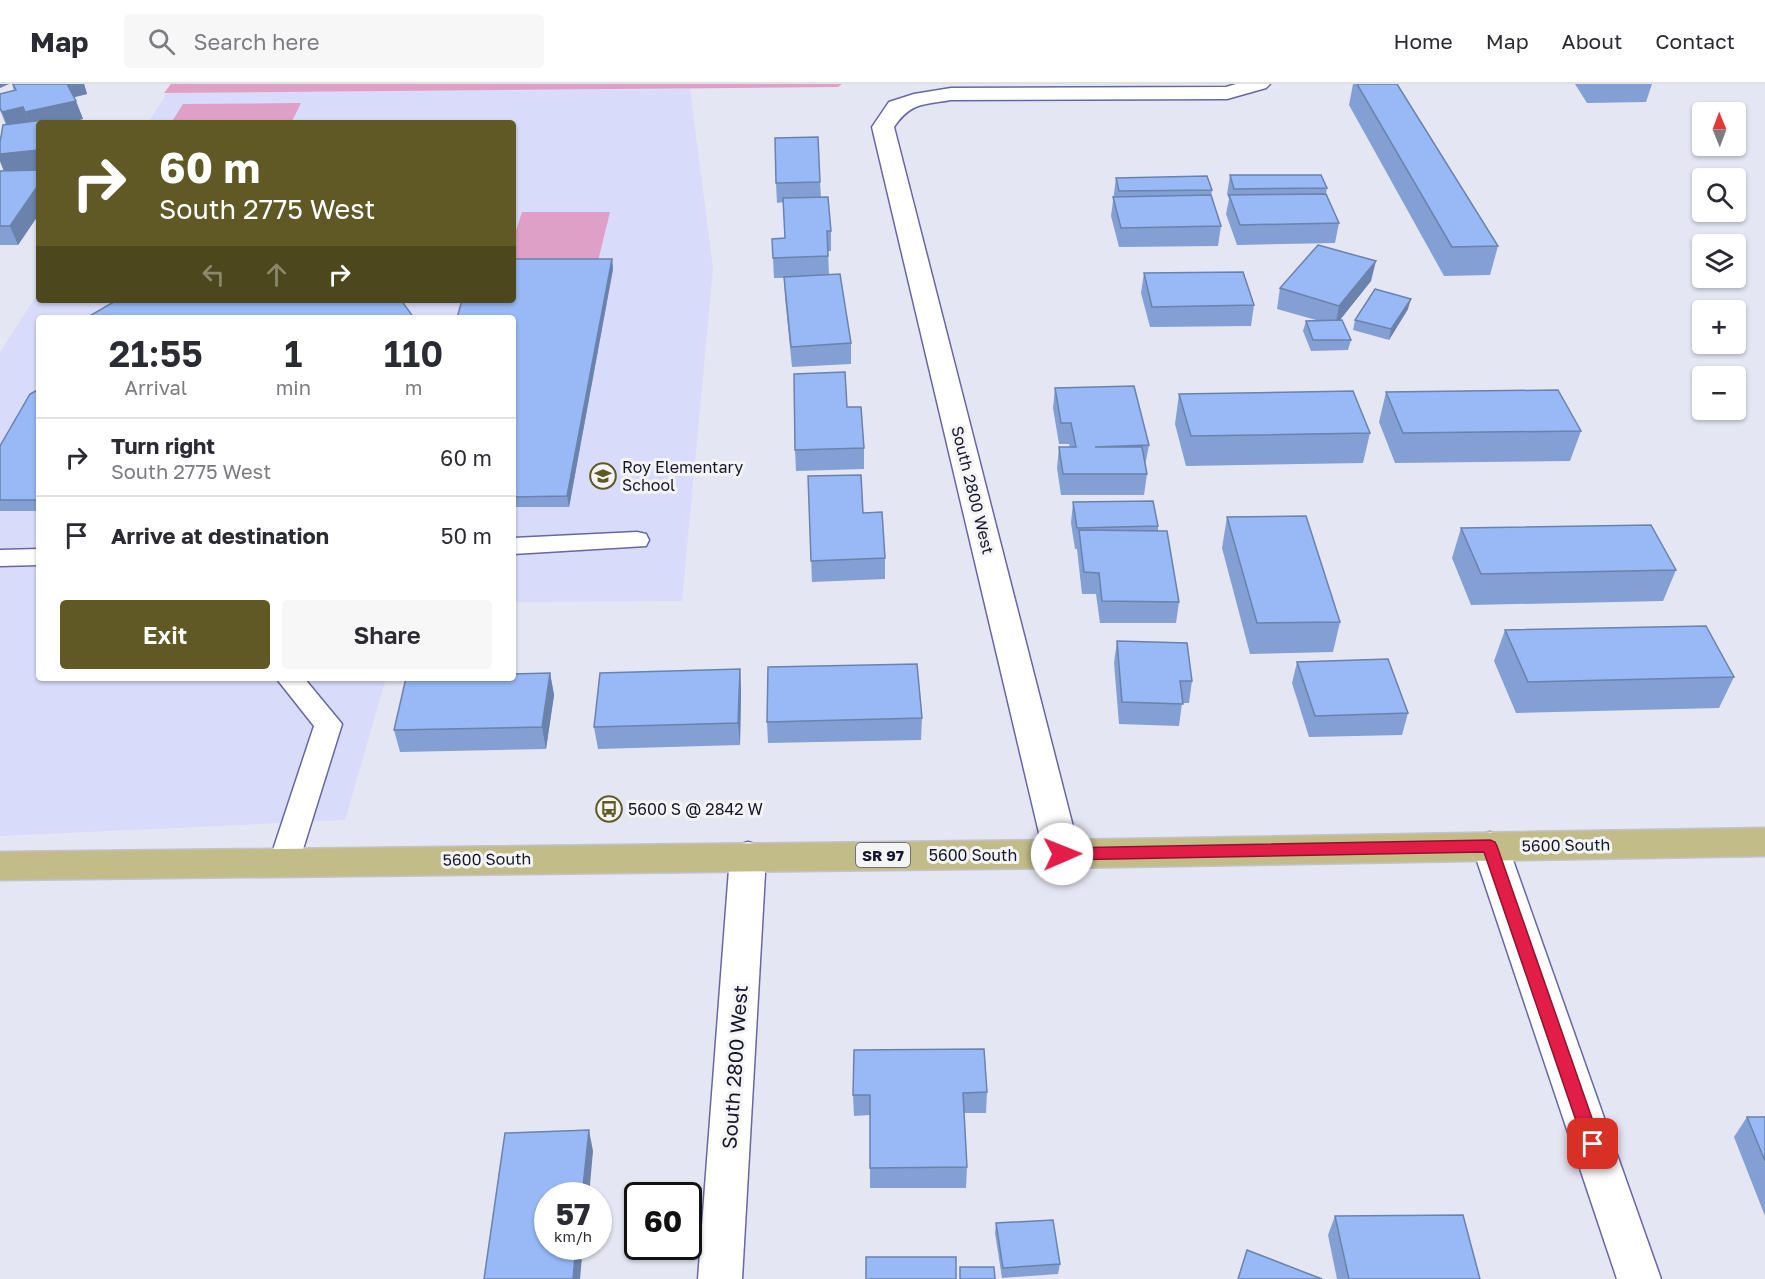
<!DOCTYPE html>
<meta charset="utf-8">
<style>
:root{--surface:#fff;--page:#f7f7f7;--text:#2b2b33;--muted:#7c7c81;--line:#e1e1e2;--accent:#605925}
body{margin:0;font-family:"Golos Text",sans-serif;background:var(--page);color:var(--text);height:100vh;display:flex;flex-direction:column;font-size:22px;white-space:nowrap}
*{box-sizing:border-box;margin:0}
p{font-size:20px;color:var(--muted)}
.icon{flex:none;width:33px;height:33px;fill:none;stroke:currentColor;stroke-width:2;stroke-linecap:round;stroke-linejoin:round}
.map{position:relative;flex:1;overflow:hidden}
.panel{position:absolute;left:36px;top:231px;width:480px;height:366px;display:flex;flex-direction:column;background:var(--surface);border-radius:6px;box-shadow:0 2px 4px #0004}
.panel>*{flex:none}
.banner{position:absolute;left:36px;top:36px;width:480px;height:183px;border-radius:6px;box-shadow:0 2px 4px #0004;background:#605925;color:#fff;overflow:hidden}
.needle{width:39px;rotate:359deg}
.tools{position:absolute;left:1692px;top:18px;display:grid;gap:12px}
.tools a{display:grid;place-items:center;width:54px;height:54px;border-radius:6px;background:var(--surface);box-shadow:0 2px 4px #0004;font-size:30px}
.speed{position:absolute;left:534px;top:1098px;display:flex;gap:12px;font-size:30px;font-weight:700;text-align:center}
.speed>*{display:grid;place-content:center;width:78px;height:78px;border-radius:50%;background:var(--surface);box-shadow:0 2px 4px #0004;line-height:1}
.speed small{font-size:15px;font-weight:400}
.speed .limit{border:3px solid #111;border-radius:9px;background:#fff;color:#111}
.pin{position:absolute;display:grid;place-items:center;width:51px;height:51px;color:#fff;margin:-26px;border-radius:12px;box-shadow:0 3px 9px #0006}
.me{position:absolute;width:66px;margin:-33px;rotate:89deg;stroke-linejoin:round;filter:drop-shadow(0 0 4px #0008)}
.turn{display:flex;align-items:center;gap:21px;height:126px;padding:0 24px;font-size:27px}
.turn .icon{width:78px;height:78px;stroke-width:2.5}
.turn b{display:block;font-size:42px;line-height:51px}
.lanes{display:flex;align-items:center;height:57px;padding:0 24px;background:#0003;justify-content:center;gap:30px;direction:ltr}
.lanes .off{opacity:.35}
.eta{display:flex;justify-content:space-evenly;align-items:center;height:102px;text-align:center}
.eta b{font-size:36px;font-weight:600;line-height:42px}
.primary-button{display:flex;gap:12px;margin-top:auto;padding:12px 24px}
.primary-button a{flex:1;height:69px;border-radius:6px;background:var(--accent);color:#fff;font-size:24px;font-weight:600;line-height:69px;text-align:center}
.primary-button a+a{background:var(--page);color:var(--text)}
ul{padding:0;list-style:none}
li{display:flex;align-items:center;gap:18px;height:78px;padding:0 24px;border-top:2px solid var(--line)}
li div{flex:1}
li b{display:block;font-size:22px}
li em{font-style:normal}
header{display:flex;align-items:center;gap:36px;box-sizing:border-box;height:84px;padding:0 30px;background:var(--surface);border-bottom:2px solid var(--line)}
header strong{font-size:28px}
nav{display:flex;gap:33px;margin-inline-start:auto;font-size:21px}
.search{width:420px;height:54px;background:var(--page);display:flex;align-items:center;gap:15px;box-sizing:border-box;padding:0 21px;border-radius:6px;color:var(--muted);font-size:22px}
.map>svg:first-child{display:block}
.built{fill:#d8dbfa}
.green{fill:#dfa0c7}
.lines{fill:none;stroke-linecap:round;stroke-linejoin:round}
.lane-casing{stroke:#6667a5;stroke-width:3}
.street-casing{stroke:#6667a5;stroke-width:3}
.primary-casing{stroke:#c3c2c9;stroke-width:3}
.lane{fill:#fff;fill-rule:evenodd}
.street{fill:#fff;fill-rule:evenodd}
.primary{fill:#c2bc89;fill-rule:evenodd}
.wall{fill:#839fd3}
.shaded-wall{fill:#6a82ac}
.building{fill:#98b9f5;stroke:#6a82ac;stroke-width:1.5}
.route{fill:#e11d48;stroke:#92132f;stroke-width:1.5}
.labels{text-anchor:middle;dominant-baseline:central;stroke-width:6;stroke-linejoin:round;paint-order:stroke}
.shield{fill:#f4f4f4;stroke:#59596a;stroke-width:1.5}
.shield-label{font-size:15px;font-weight:bold;fill:#17162f}
.poi-label{font-size:16px;fill:#17162f;stroke:#f4f4f4;text-anchor:start}
.street-label{font-size:16px;fill:#17162f;stroke:#f4f4f4}
.near-street-label{font-size:20px;fill:#17162f;stroke:#f4f4f4}
</style>
<header>
<strong>Map</strong>
<div class="search"><svg class="icon" aria-label="search" viewBox="0 0 24 24"><circle cx="10" cy="10" r="6"/><path d="M15 15l6 6"/></svg>Search here</div>
<nav><a>Home</a><a>Map</a><a>About</a><a>Contact</a></nav>
</header>
<div class="map">
<svg width="1765" height="1195" viewBox="0 0 1765 1195">
<rect width="100%" height="100%" fill="#e5e6f4"/>
<!-- built -->
<path class="built" d="M690 5 713 185 682 517 513 518V234H39V594H386L345 736 0 752V268L39 208V216H513V39H148L167 9Z"/>
<!-- green -->
<g class="green">
<path d="M171 0H842L838 3 164 9Z"/>
<path d="M301 19 291 39H171L183 20Z"/>
<path d="M522 128H610L598 177H513V156Z"/>
</g>
<g class="lines">
<!-- lane casing -->
<g class="lane-casing">
<g id="lane">
<path d="M637 448 646 450 649 456 646 462 513 470V454Z"/>
<path d="M39 465V481L0 482V466Z"/>
<path d="M276 594H304L342 640 299 778 295 786 284 790 273 786 269 778 314 642Z"/>
</g>
</g>
<!-- street casing -->
<g class="street-casing">
<g id="street">
<path d="M1236 0H1270L1266 4 1227 15 951 16C923 21 911 18 894 43L1080 770 1075 780 1062 784 1049 780 1044 770 872 43 889 18 914 10 951 4 1226 3Z"/>
<path d="M1490 748 1503 752 1508 762 1661 1195H1617L1472 762 1477 752Z"/>
<path d="M748 758 761 762 766 772 742 1195H698L730 772 735 762Z"/>
</g>
</g>
<!-- primary casing -->
<g class="primary-casing">
<path id="primary" d="M1765 744V772L1062 784 0 796V768L1062 756Z"/>
</g>
<!-- lane -->
<use href="#lane" class="lane"/>
<!-- street -->
<use href="#street" class="street"/>
<!-- primary -->
<use href="#primary" class="primary"/>
</g>
<!-- wall -->
<g class="wall">
<path d="M12 0H84L87 10 74 13 83 35 66 39H39V86H32H39V130L18 161H0V87H4L0 77V58L6 41 0 26V10L14 7Z"/>
<path d="M1353 0H1397L1498 162 1490 191 1444 192 1349 21Z"/>
<path d="M1575 0H1652L1646 18 1587 19Z"/>
<path d="M1230 91 1327 104 1326 110 1339 139 1335 159 1237 161 1226 130 1229 115 1227 110Z"/>
<path d="M1116 94 1212 106 1211 112 1221 142 1218 162 1119 163 1111 132Z"/>
<path d="M820 98 821 113 831 147V167H828L829 191 851 259V280L792 283 785 213 784 194H774L772 155 785 154 784 118 777 119 776 99Z"/>
<path d="M612 175 613 185 569 423H513V234Z"/>
<path d="M1144 189 1254 221 1251 242 1150 243 1141 209Z"/>
<path d="M1371 197 1340 236 1351 256 1348 266 1311 267 1303 247 1306 237 1316 236 1277 225 1280 204Z"/>
<path d="M1408 225 1389 256 1353 246 1355 236Z"/>
<path d="M1055 304 1149 361 1145 382 1147 390 1144 411H1061L1057 384 1059 363H1070L1069 360H1059L1053 324Z"/>
<path d="M39 305V427H0V362Z"/>
<path d="M1386 308 1581 347 1570 377 1395 379 1379 338Z"/>
<path d="M1179 310 1370 349 1363 379 1186 382 1175 340Z"/>
<path d="M864 364V385L796 387 795 366Z"/>
<path d="M808 392 863 429 885 474V495L812 498Z"/>
<path d="M1073 418 1158 442V447L1179 518 1176 539H1100L1096 510H1082L1077 465H1075L1071 439Z"/>
<path d="M1227 433 1340 538 1333 568 1250 570 1222 464Z"/>
<path d="M1461 444 1676 486 1663 517 1471 521 1452 474Z"/>
<path d="M1505 546 1734 593 1719 624 1516 629 1494 577Z"/>
<path d="M1117 557 1192 597 1189 619H1182L1179 642 1119 640 1114 579Z"/>
<path d="M1297 578 1408 629 1402 651 1309 653 1292 599Z"/>
<path d="M740 585 741 607 740 661 598 665 594 643Z"/>
<path d="M550 589 554 611 546 665 400 668 394 646Z"/>
<path d="M922 634 921 656 768 659 767 638Z"/>
<path d="M987 1008 986 1029H964L967 1083 966 1104H870V1031L854 1032 853 1011Z"/>
<path d="M1747 1033H1765V1132L1734 1053Z"/>
<path d="M1335 1132 1480 1195H1337L1328 1151Z"/>
<path d="M996 1139 1060 1180 1058 1190 1002 1194 995 1149Z"/>
</g>
<!-- shaded-wall -->
<g class="shaded-wall">
<path d="M0 0H9L0 4Z"/>
<path d="M66 0H84L87 10 71 14Z"/>
<path d="M76 17 83 35 66 39H39L32 47 25 28Z"/>
<path d="M23 23 30 42 9 46 2 28Z"/>
<path d="M39 66V86L5 90 0 77V70Z"/>
<path d="M39 100V130L18 161 10 142Z"/>
<path d="M612 175 613 185 569 423 567 412Z"/>
<path d="M1376 177 1371 197 1335 242 1339 222Z"/>
<path d="M1411 215 1408 225 1389 256 1391 245Z"/>
<path d="M740 585 741 607 740 661 738 639Z"/>
<path d="M550 589 554 611 546 665 542 643Z"/>
<path d="M589 1046 593 1067 589 1112H582Z"/>
<path d="M576 1162H583L580 1195H573Z"/>
</g>
<!-- building -->
<g class="building">
<path d="M13 0H67L76 17 25 28 23 23 2 28 0 24V10L16 6Z"/>
<path d="M1357 0H1397L1498 162 1452 163Z"/>
<path d="M51 35V39H39V66L0 70V58L3 41Z"/>
<path d="M818 53 820 98 776 99 775 54Z"/>
<path d="M39 86V100L10 142H0V87Z"/>
<path d="M1230 91H1321L1327 104 1234 105Z"/>
<path d="M1207 92 1212 106 1119 107 1116 94Z"/>
<path d="M1326 110 1339 139 1240 141 1229 111Z"/>
<path d="M1211 111 1221 142 1121 144 1113 113Z"/>
<path d="M828 113 831 147H827L828 172 773 174 772 155 785 154 783 114Z"/>
<path d="M1318 161 1376 177 1339 222 1280 204Z"/>
<path d="M513 175H612L567 412 513 413V234H457L462 216H513Z"/>
<path d="M1243 188 1254 221 1152 223 1144 189Z"/>
<path d="M840 190 851 259 791 263 784 193Z"/>
<path d="M1375 205 1411 215 1391 245 1355 236Z"/>
<path d="M117 216H401L414 234H86Z"/>
<path d="M1342 236 1351 256H1313L1306 237Z"/>
<path d="M845 288 847 323H861L864 364 795 366 794 290Z"/>
<path d="M1134 302 1149 361 1095 363H1142L1147 390H1063L1059 363H1076L1071 339H1061L1055 304Z"/>
<path d="M39 305V416H0V362L30 310Z"/>
<path d="M1558 306 1581 347 1403 349 1386 308Z"/>
<path d="M1353 307 1370 349 1191 352 1179 310Z"/>
<path d="M861 391 863 429 882 428 885 474 811 477 808 392Z"/>
<path d="M1153 417 1158 442 1077 444 1073 418Z"/>
<path d="M1306 432 1340 538 1257 539 1227 433Z"/>
<path d="M1651 441 1676 486 1481 490 1461 444Z"/>
<path d="M1079 446 1167 447 1179 518 1102 517 1099 489 1084 488Z"/>
<path d="M1706 542 1734 593 1528 598 1505 546Z"/>
<path d="M1117 557 1187 559 1192 597H1180L1183 620 1122 618Z"/>
<path d="M1388 575 1408 629 1315 632 1297 578Z"/>
<path d="M917 580 922 634 767 638 768 583Z"/>
<path d="M740 585 738 639 594 643 600 589Z"/>
<path d="M550 589 542 643 394 646 406 594H513V590Z"/>
<path d="M984 965 987 1008 963 1009 967 1083 870 1084V1011H853L854 966Z"/>
<path d="M1747 1033H1765V1077Z"/>
<path d="M589 1046 582 1112H548V1162H576L573 1195H484L505 1049Z"/>
<path d="M1463 1131 1480 1195H1349L1335 1132Z"/>
<path d="M1053 1136 1060 1180 1003 1184 996 1139Z"/>
<path d="M1247 1166 1322 1195H1238Z"/>
<rect x="866" y="1173" width="90" height="22"/>
<path d="M960 1183H994L995 1195H960Z"/>
</g>
<!-- route -->
<path class="route" d="M1490 756 1495 758 1497 762 1601 1060 1599 1066 1593 1068 1586 1066 1584 1060 1484 768 1062 776 1057 774 1054 770 1057 766 1062 764Z"/>
<!-- icons -->
<defs>
<g id="school-ring" transform="scale(1.35)"><circle r="9.5" fill="#f4f4f4" stroke="#605925" stroke-width="1.5"/><path d="M0-5L7-2L0 1L-7-2ZM-4 1L0 2.5L4 1V4Q0 6-4 4Z" fill="#605925"/></g>
<g id="bus-ring" transform="scale(1.35)"><circle r="9.5" fill="#f4f4f4" stroke="#605925" stroke-width="1.5"/><path d="M-5-6H5V4H4V6H2V4H-2V6H-4V4H-5ZM-3.5-4V0h7V-4ZM-3.5 1.2v1.5H-2V1.2ZM2 1.2v1.5H3.5V1.2Z" fill="#605925"/></g>
</defs>
<g fill-rule="evenodd">
<use href="#school-ring" x="603" y="392"/>
<use href="#bus-ring" x="609" y="725"/>
</g>
<g class="labels">
<!-- shield labels -->
<rect class="shield" x="856" y="759" width="54" height="24" rx="4.5"/>
<g class="shield-label">
<text x="883" y="771">SR 97</text>
</g>
<!-- poi labels -->
<g class="poi-label">
<text x="622" y="383">Roy Elementary<tspan x="622" dy="18">School</tspan></text>
<text x="628" y="725">5600 S @ 2842 W</text>
</g>
<!-- street labels -->
<g class="street-label">
<text transform="translate(973 406) rotate(76)">South 2800 West</text>
<text transform="translate(1566 761) rotate(-1)">5600 South</text>
<text x="973" y="771">5600 South</text>
<text transform="translate(487 775) rotate(-1)">5600 South</text>
</g>
<!-- near-street labels -->
<g class="near-street-label">
<text transform="translate(734 983) rotate(-86)">South 2800 West</text>
</g>
</g>
</svg>
<div class="tools">
<a><svg class="needle" viewBox="-14 -14 28 28"><path d="M0-13l5 13h-10z" fill="#e53935"/><path d="M0 13l5-13h-10z" fill="#7c7c81"/></svg></a>
<a><svg class="icon" aria-label="search" viewBox="0 0 24 24"><circle cx="10" cy="10" r="6"/><path d="M15 15l6 6"/></svg></a>
<a><svg class="icon" aria-label="layers" viewBox="0 0 24 24"><path d="M12 4l9 5-9 5-9-5zM3 14l9 5 9-5"/></svg></a>
<a>+</a>
<a>−</a>
</div>
<div class="speed"><div>57<small>km/h</small></div><div class="limit">60</div></div>
<div class="pin" style="left:1593px;top:1060px;background:#d93025"><svg class="icon" aria-label="arrive" viewBox="0 0 24 24"><path d="M6 21V4h12l-3 4 3 4H6"/></svg></div>
<svg class="me" style="left:1062px;top:770px" viewBox="-20 -20 40 40"><circle r="19" fill="#fff"/><path d="M0-13L10 11 0 6-10 11z" fill="#e11d48"/></svg>
<div class="banner">
<div class="turn"><svg class="icon" aria-label="right" viewBox="0 0 24 24"><path d="M7 20v-9h11M14 6l5 5-5 5"/></svg><div><b>60 m</b>South 2775 West</div></div>
<div class="lanes"><svg class="icon off" aria-label="left" viewBox="0 0 24 24"><path d="M17 20v-9H6M10 6l-5 5 5 5"/></svg><svg class="icon off" aria-label="ahead" viewBox="0 0 24 24"><path d="M12 20V5M6 11l6-6 6 6"/></svg><svg class="icon" aria-label="right" viewBox="0 0 24 24"><path d="M7 20v-9h11M14 6l5 5-5 5"/></svg></div>
</div>
<section class="panel">
<div class="eta">
<div><b>21:55</b><p>Arrival</p></div>
<div><b>1</b><p>min</p></div>
<div><b>110</b><p>m</p></div>
</div>
<ul>
<li><svg class="icon" aria-label="right" viewBox="0 0 24 24"><path d="M7 20v-9h11M14 6l5 5-5 5"/></svg><div><b>Turn right</b><p>South 2775 West</p></div><em>60 m</em></li>
<li><svg class="icon" aria-label="arrive" viewBox="0 0 24 24"><path d="M6 21V4h12l-3 4 3 4H6"/></svg><div><b>Arrive at destination</b></div><em>50 m</em></li>
</ul>
<div class="primary-button"><a>Exit</a><a>Share</a></div>
</section>
</div>
